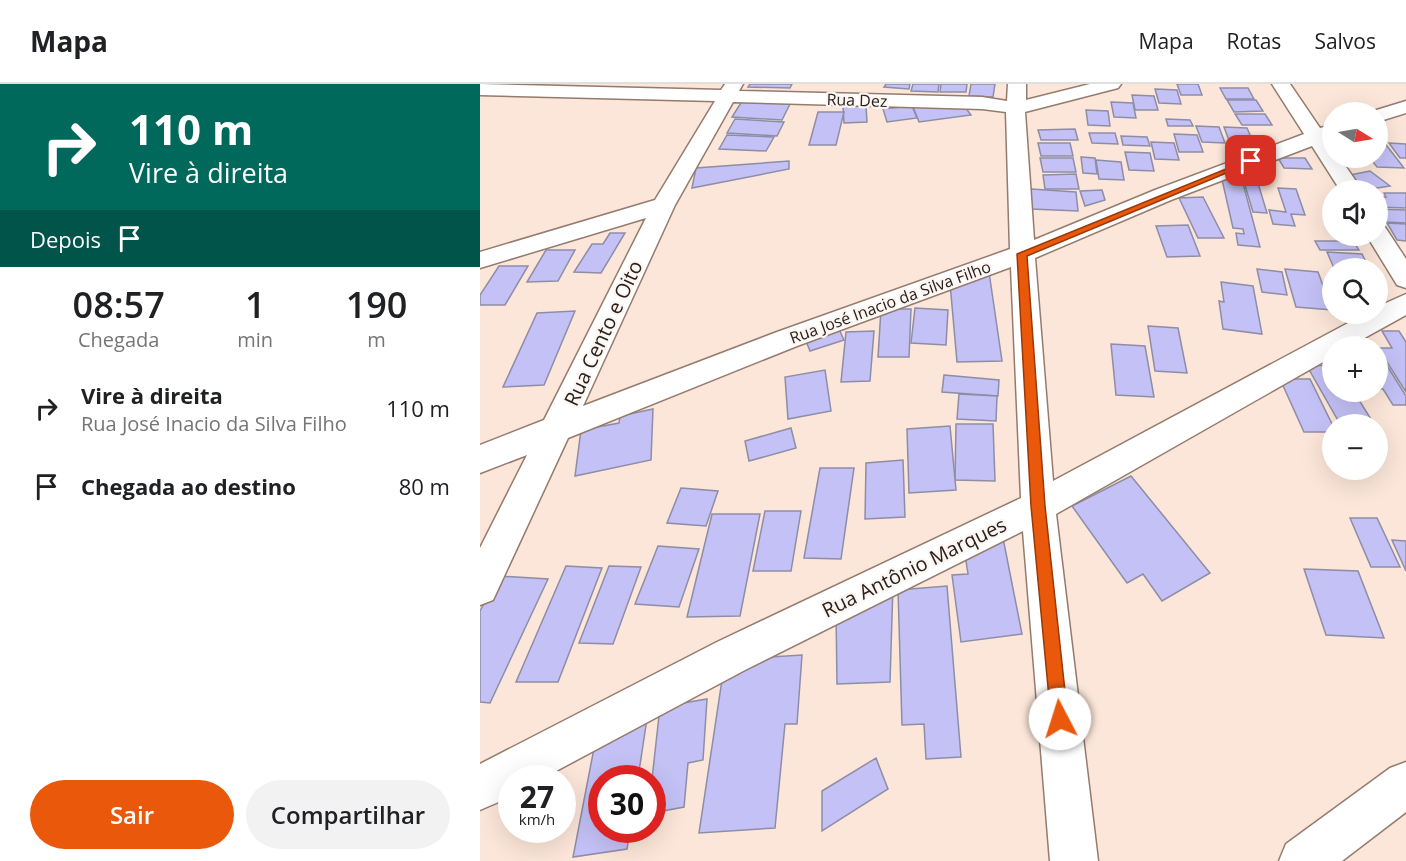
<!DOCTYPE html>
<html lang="pt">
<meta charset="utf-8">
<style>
:root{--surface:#fff;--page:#f2f2f2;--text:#202124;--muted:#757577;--line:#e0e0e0;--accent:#ea580c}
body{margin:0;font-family:"Open Sans",sans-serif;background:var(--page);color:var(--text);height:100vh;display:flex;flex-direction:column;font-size:22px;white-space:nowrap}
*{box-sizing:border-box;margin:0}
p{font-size:20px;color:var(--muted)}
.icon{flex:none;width:33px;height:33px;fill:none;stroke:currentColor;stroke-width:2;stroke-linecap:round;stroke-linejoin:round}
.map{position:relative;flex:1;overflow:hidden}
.drawer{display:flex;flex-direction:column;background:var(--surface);width:480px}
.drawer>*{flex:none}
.hud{background:#00695c;color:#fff;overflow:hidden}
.needle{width:39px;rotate:101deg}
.controls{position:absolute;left:842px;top:18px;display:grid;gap:12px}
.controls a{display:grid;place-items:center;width:66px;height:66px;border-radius:50%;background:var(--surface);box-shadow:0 6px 24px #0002;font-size:30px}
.speed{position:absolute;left:18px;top:681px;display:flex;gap:12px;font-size:30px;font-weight:700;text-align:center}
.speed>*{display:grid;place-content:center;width:78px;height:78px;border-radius:50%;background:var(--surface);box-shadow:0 6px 24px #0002;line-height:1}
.speed small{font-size:15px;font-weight:400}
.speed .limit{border:9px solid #d22;background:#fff;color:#111}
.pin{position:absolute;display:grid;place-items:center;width:51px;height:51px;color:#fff;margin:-26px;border-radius:12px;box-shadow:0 3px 9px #0006}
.me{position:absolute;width:66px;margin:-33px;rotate:355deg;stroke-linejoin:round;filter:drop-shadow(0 0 4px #0008)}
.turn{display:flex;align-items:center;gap:21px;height:126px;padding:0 30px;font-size:27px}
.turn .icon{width:78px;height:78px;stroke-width:2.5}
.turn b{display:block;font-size:42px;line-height:51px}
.then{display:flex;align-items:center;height:57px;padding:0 30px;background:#0003;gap:12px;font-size:22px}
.eta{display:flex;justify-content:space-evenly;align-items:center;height:102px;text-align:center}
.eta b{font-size:36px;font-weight:600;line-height:42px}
.primary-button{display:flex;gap:12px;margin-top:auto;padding:12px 30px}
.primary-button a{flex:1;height:69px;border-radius:36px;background:var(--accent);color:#fff;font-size:24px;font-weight:600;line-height:69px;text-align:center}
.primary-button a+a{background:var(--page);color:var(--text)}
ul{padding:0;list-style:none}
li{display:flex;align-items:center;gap:18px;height:78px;padding:0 30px}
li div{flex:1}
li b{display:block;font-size:22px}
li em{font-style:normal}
header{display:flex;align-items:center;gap:36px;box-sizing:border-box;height:84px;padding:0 30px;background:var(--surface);border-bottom:2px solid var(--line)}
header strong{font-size:28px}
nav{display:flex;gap:33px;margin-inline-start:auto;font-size:21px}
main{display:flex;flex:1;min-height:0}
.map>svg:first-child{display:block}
.building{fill:#c4c1f6;stroke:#8e8da6;stroke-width:1.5}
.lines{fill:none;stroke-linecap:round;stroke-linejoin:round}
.minor-casing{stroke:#947b6d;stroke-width:3}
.minor{fill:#fff;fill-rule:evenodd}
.route{fill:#ea580c;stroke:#983908;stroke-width:1.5}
.labels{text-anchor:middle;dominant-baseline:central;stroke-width:4.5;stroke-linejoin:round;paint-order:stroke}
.far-street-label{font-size:16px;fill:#2a211b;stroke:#fcf6f3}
.street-label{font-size:20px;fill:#2a211b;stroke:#fcf6f3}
</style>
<header>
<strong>Mapa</strong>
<nav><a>Mapa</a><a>Rotas</a><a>Salvos</a></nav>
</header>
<main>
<section class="drawer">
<div class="hud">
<div class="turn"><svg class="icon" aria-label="right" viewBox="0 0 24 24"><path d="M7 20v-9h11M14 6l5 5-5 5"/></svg><div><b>110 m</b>Vire à direita</div></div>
<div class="then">Depois<svg class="icon" aria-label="arrive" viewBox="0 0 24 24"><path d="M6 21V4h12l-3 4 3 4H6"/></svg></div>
</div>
<div class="eta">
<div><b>08:57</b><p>Chegada</p></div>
<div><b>1</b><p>min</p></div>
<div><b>190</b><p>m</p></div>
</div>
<ul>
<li><svg class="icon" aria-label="right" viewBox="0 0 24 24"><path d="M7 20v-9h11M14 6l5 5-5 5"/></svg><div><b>Vire à direita</b><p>Rua José Inacio da Silva Filho</p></div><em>110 m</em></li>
<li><svg class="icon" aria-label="arrive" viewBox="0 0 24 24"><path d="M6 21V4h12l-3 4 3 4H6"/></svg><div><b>Chegada ao destino</b></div><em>80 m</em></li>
</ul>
<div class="primary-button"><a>Sair</a><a>Compartilhar</a></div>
</section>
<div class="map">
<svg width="926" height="777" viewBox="0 0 926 777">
<rect width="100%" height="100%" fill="#fce6d9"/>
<!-- building -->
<g class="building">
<path d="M270 0H312L310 4 268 3Z"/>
<path d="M406 0H430L429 5 404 3Z"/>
<path d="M433 0H459L458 8 431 7Z"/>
<path d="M461 0H487L486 8H460Z"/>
<path d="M491 0H515L513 13 489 12Z"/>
<path d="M697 0H718L722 11H701Z"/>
<path d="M740 4H768L774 15H746Z"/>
<path d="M675 5 697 6 701 20 679 19Z"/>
<path d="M652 11 674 12 678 26H655Z"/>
<path d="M747 16H776L783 27 754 28Z"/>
<path d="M262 17 310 20 302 36 252 33Z"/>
<path d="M631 18 653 19 656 34 634 33Z"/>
<path d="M432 20 485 23 491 31 439 38Z"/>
<path d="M386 22 387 38 364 39 363 23Z"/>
<path d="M432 22 437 34 407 38 403 25Z"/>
<path d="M606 26 628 27 630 42 608 41Z"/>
<path d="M338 28H364L356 61H329Z"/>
<path d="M755 30H785L792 41H762Z"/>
<path d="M255 35 304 38 297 52 247 49Z"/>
<path d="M686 35 710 36 713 42H688Z"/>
<path d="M716 42 739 43 745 59 722 58Z"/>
<path d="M744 43 767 44 774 60 750 59Z"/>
<path d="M595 45 598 56H561L558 46Z"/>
<path d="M609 49H635L638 60 612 59Z"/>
<path d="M694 50 717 51 723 68H699Z"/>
<path d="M247 51 294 53 286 67 239 65Z"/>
<path d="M641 52 667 53 670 62 643 61Z"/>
<path d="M897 52 900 53 924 84 897 83 890 74H897Z"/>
<path d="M671 58 694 59 699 76 675 75Z"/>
<path d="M558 59H590L593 72H561Z"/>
<path d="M909 59 926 60V74H920Z"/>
<path d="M645 68 670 69 674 87 649 86Z"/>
<path d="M601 73 615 74 617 90 603 89Z"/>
<path d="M560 74H593L596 88H563Z"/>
<path d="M798 74H825L832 85 804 84Z"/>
<path d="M616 76 641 78 644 96 619 95Z"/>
<path d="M309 77V85L212 104 216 84Z"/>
<path d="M760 85 774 86 787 129 773 128Z"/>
<path d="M890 87 910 102 884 106 865 92Z"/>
<path d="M596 90 599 105H565L563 91Z"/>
<path d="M741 91 761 92 780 163 758 161 756 149 764 150 763 145 753 144Z"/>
<path d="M798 104 816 105 825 131 811 130 815 142 793 140 789 126 806 128Z"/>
<path d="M551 105 596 108 598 127 551 125Z"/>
<path d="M622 106 625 116 605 122 600 107Z"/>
<path d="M904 109H926V124L897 123V113H906Z"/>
<path d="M723 113 744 154H718L699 114Z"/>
<path d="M897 125 926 126V139L905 138Z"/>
<path d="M907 139 926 140V157L917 156Z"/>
<path d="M708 141 720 172 687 173 676 142Z"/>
<path d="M130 149H145L121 189 94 188 112 160H123Z"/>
<path d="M859 152H870L879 166H840L835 157H862Z"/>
<path d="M66 166H95L78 197 47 198Z"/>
<path d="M847 168 882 170 889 184H854Z"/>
<path d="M19 182H48L25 221H0V211Z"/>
<path d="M777 185 802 188 807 211 782 208Z"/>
<path d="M805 185 838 188 852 226 816 223Z"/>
<path d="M509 188 522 277 477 278 470 199Z"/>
<path d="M741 198 773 202 782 250 743 245 739 217 744 218Z"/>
<path d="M435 224 468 226 466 261 431 259Z"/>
<path d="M401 225H431L429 273H398Z"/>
<path d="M95 227 64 301 23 303 57 229Z"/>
<path d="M357 241 364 256 330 267 324 252Z"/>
<path d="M668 242 698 244 707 289 675 287Z"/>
<path d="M394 247 390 297 361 298 366 248Z"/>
<path d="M902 247H919L926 258V308L898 264H912Z"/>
<path d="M631 260 665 262 674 313 636 311Z"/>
<path d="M897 280H906L926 312V321H913L903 305H897Z"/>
<path d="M852 281V308H874L894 340H860L827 282Z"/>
<path d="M345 286 351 327 308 335 305 293Z"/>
<path d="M464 291 519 296 518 312 462 308Z"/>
<path d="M800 295H830L852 340V348H824Z"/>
<path d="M479 310 517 312 516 337 477 335Z"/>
<path d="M173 325 171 376 95 392 101 346 139 339 140 332Z"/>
<path d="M476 340H513L515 397 475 396Z"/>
<path d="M470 342 476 406 429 409 427 345Z"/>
<path d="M311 344 316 364 269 377 265 357Z"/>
<path d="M423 376 425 433 385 435 386 379Z"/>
<path d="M340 384H374L361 475 324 474Z"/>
<path d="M651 392 730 489 682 517 663 490 647 499 592 422Z"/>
<path d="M201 404 238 407 226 442 187 439Z"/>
<path d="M285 427H321L311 487H273Z"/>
<path d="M232 430H280L260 532 207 533Z"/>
<path d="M870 434H897L920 483H891Z"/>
<path d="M522 449 542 550 481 558 472 491 488 490 484 464Z"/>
<path d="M912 456 926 457V487Z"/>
<path d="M178 462 219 465 199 523 155 520Z"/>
<path d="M86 482 122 484 78 598H36Z"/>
<path d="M129 482 161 483 133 560 99 559Z"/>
<path d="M824 485 878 487 904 554 846 551Z"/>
<path d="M19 492 68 495 10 619 0 618V527Z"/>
<path d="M413 501 410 598 357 600 356 527Z"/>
<path d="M467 502 481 673 446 675 444 640 422 641 418 506Z"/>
<path d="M322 571 317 640H305L295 744 219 749 245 576Z"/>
<path d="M227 615 223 676 208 679 204 723 172 729V695L180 623Z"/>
<path d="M168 628 158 694H122V746H150L147 765 93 773 116 654Z"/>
<path d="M396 674 408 705 342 747V707Z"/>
</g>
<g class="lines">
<!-- minor casing -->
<g class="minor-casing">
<g id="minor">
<path d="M0 0 241 6 245 0H263L259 7 502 13 527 17 528 0H546V16L610 0H641L638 4 545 28 554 156 675 106 824 50 792 0H810L840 44 852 41V54L848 56 852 62V74H860L882 106H860L832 62 691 116 555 174 573 397 885 230H897V223L926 210V231L870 262H852V273L576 430 618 777H570L543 447 265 586 63 694H32V712L0 726V680L237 558 541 414 531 183 317 262 88 354 13 516 0 521V464L47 371 0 389V361L64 336 166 134 0 184V168L175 116 235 17 0 11ZM253 18 502 25 526 28 530 165 297 248 103 322 195 121Z"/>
<path d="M926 17V29L897 38V28H890Z"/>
<path d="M897 141 905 143 926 175V204L917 201 887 152H897Z"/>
<path d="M926 678V728L862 777H799L806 760 910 684Z"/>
</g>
</g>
<!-- minor -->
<use href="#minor" class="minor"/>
</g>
<!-- route -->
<path class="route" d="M768 76 775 77 547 172 565 422 588 635 586 641 580 644 573 641 571 635 551 422 537 170Z"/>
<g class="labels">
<!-- far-street labels -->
<g class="far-street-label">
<text transform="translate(377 16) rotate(2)">Rua Dez</text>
<text transform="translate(410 218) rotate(-20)">Rua José Inacio da Silva Filho</text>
</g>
<!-- street labels -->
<g class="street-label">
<text transform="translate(123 249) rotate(-65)">Rua Cento e Oito</text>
<text transform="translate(434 483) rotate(-26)">Rua Antônio Marques</text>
</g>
</g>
</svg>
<div class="controls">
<a><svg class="needle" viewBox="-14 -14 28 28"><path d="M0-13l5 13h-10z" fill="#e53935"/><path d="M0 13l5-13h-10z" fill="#757577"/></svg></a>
<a><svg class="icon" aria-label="sound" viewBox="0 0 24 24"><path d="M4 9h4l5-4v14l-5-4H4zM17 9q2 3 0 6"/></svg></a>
<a><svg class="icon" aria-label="search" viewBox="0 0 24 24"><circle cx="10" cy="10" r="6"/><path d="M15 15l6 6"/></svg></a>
<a>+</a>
<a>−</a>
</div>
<div class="speed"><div>27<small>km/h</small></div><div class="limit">30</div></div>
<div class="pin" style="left:771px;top:77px;background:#d93025"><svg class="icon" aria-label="arrive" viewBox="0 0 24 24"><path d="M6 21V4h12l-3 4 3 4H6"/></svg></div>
<svg class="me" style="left:580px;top:635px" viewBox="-20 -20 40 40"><circle r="19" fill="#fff"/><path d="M0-13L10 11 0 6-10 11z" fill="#ea580c"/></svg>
</div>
</main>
